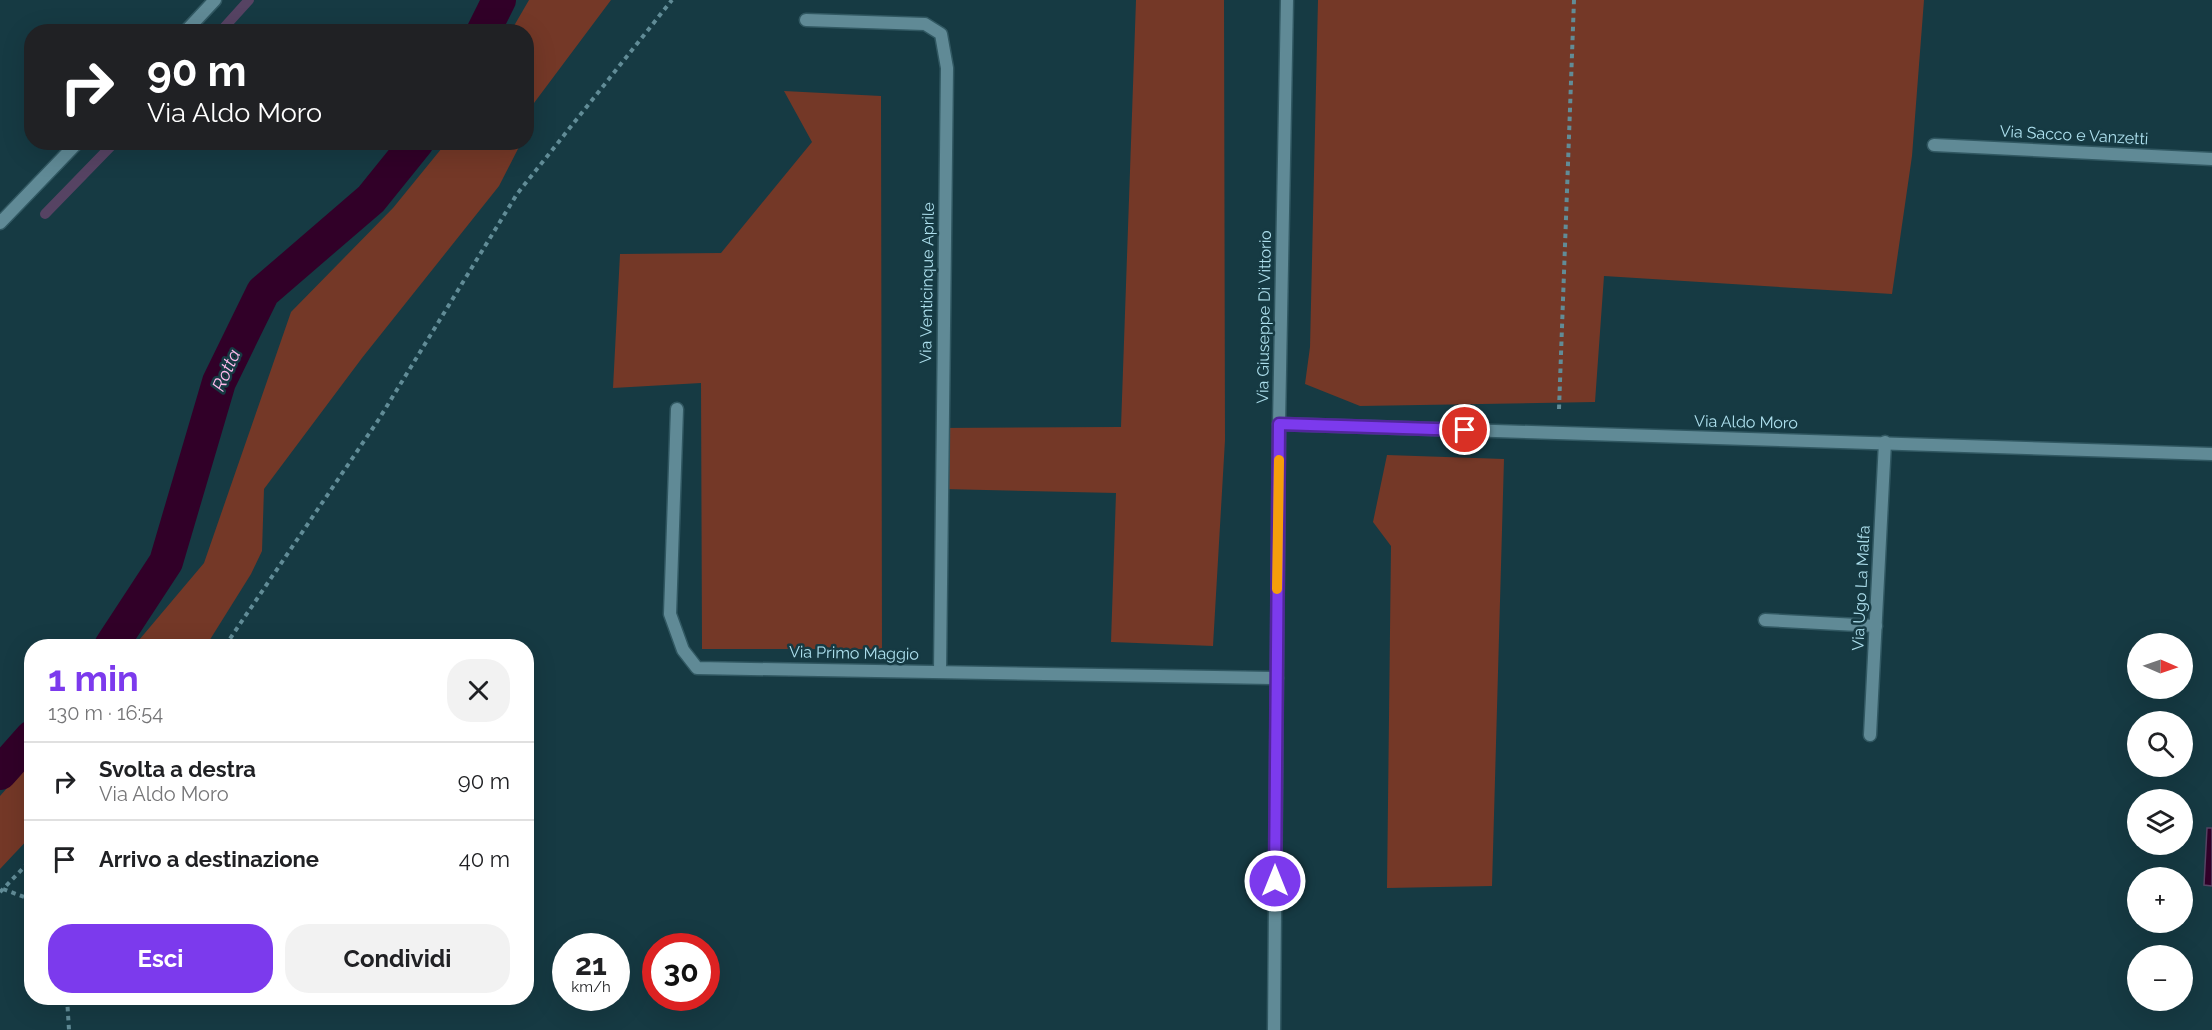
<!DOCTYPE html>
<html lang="it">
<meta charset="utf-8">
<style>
:root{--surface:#fff;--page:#f2f2f2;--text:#202124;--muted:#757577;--line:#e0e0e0;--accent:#7c3aed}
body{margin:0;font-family:Raleway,sans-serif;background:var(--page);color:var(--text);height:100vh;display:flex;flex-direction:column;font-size:22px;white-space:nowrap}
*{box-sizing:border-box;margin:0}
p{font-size:20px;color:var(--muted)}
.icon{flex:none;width:33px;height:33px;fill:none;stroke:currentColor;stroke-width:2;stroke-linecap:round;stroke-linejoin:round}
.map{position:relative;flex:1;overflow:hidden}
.drawer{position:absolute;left:24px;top:639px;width:510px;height:366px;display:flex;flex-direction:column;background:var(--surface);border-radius:24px;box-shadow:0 6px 24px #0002}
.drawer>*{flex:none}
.banner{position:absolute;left:24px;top:24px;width:510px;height:126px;border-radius:24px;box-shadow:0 6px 24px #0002;background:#202124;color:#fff;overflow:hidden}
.needle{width:39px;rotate:92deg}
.buttons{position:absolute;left:2127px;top:633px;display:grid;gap:12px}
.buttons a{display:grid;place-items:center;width:66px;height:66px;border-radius:50%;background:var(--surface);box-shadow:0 6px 24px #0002;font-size:30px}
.speed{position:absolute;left:552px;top:933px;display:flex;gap:12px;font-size:30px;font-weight:700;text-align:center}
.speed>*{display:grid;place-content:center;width:78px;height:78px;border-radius:50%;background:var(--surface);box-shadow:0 6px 24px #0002;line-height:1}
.speed small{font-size:15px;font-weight:400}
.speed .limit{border:9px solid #d22;background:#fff;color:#111}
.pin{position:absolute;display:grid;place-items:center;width:51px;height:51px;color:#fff;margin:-26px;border:3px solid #fff;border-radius:50%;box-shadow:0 2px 6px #0007}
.me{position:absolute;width:66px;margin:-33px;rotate:0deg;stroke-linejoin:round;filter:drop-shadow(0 0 4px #0008)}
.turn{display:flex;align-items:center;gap:21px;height:126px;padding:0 24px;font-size:27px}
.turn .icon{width:78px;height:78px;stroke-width:2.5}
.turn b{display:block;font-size:42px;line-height:51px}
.round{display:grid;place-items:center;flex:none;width:63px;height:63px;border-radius:24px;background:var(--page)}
.summary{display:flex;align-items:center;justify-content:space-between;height:102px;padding:0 24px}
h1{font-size:36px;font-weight:700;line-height:45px;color:var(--accent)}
.button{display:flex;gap:12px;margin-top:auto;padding:12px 24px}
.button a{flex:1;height:69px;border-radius:24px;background:var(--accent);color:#fff;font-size:24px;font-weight:700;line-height:69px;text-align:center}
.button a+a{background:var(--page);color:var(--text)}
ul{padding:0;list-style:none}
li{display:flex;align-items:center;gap:18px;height:78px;padding:0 24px;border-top:2px solid var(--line)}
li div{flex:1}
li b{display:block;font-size:22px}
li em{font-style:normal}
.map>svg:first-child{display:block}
.green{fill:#743827}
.water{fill:#310028;stroke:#564363;stroke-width:1.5}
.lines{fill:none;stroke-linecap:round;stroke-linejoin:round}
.stream{stroke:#564363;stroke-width:10}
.canal{stroke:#310028;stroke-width:34}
.lane-casing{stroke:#315862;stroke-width:15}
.street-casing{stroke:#315862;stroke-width:15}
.path{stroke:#618c97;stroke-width:4;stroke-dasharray:4.5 4.5;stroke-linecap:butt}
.lane{stroke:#608a96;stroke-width:12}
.street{stroke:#608a96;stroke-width:12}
.route-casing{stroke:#51269a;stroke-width:15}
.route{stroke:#7c3aed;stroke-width:10}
.slow{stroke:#f59e0b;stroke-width:10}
.labels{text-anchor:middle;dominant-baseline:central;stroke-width:5;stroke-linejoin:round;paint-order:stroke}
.street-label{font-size:16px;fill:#aee0ee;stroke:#163a43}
.water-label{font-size:18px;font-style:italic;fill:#ffbbec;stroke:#163a43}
</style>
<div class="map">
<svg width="2212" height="1030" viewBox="0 0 2212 1030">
<rect width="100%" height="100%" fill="#163a43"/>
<!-- green -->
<g class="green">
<path d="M529 0H611L534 103 527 109 526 32 511 31Z"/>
<path d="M1136 0H1224L1225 440 1213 646 1111 642 1116 493 942 489 938 428 1121 427Z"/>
<path d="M1318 0H1924L1912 156 1892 294 1604 276 1595 402 1360 406 1305 384 1310 347Z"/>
<path d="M784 91 881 96 882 649H702L701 383 613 388 620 254 721 253 812 142Z"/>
<path d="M446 143H521L499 186 362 358 264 489 262 551 251 574 206 646H134L204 563 291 312 393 208Z"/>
<path d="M1387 455 1504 459 1492 886 1387 888 1391 546 1373 522Z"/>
<path d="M31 761V836L0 869V796Z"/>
</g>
<!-- water -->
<path class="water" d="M2207 828H2212V886L2204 885Z"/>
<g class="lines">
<!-- stream -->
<g class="stream">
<path d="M220 32 249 0"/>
<path d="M45 214 115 142"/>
</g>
<!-- canal -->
<g class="canal">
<path d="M483 32 499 0"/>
<path d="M111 646 166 562 219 382 263 292 371 199 417 142"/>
<path d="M0 773 32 737"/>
</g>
<!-- lane casing -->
<g class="lane-casing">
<g id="lane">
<path d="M185 32 215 0"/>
<path d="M0 223 78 142"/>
<path d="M1765 620 1876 626"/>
</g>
</g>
<!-- street casing -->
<g class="street-casing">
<g id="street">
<path d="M806 20 925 24 941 34 947 68 940 671"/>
<path d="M1934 145 2212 159"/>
<path d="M677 409 670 614 683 650 697 668 1277 678"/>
<path d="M1279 424 2212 454"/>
<path d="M1870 735 1885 442"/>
<path d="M1274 1030 1279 424 1287 0"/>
</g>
</g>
<!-- path -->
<g class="path">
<path d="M1559 409 1574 0"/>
<path d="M225 646 379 419 517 194 672 0"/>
<path d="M3 889 32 900"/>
<path d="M0 892 32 859"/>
<path d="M67 998 69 1030"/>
</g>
<!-- lane -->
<use href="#lane" class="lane"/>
<!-- street -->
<use href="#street" class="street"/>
</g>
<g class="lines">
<!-- route casing -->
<g class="route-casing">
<path id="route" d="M1275 881 1279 424 1465 430"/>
</g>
<!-- route -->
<use href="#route" class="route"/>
<!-- slow -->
<path class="slow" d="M1277 589 1279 460"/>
</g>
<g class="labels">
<!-- street labels -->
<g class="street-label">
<text transform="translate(2074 135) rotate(3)">Via Sacco e Vanzetti</text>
<text transform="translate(927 283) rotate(-89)">Via Venticinque Aprile</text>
<text transform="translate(1264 317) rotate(-89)">Via Giuseppe Di Vittorio</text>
<text transform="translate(1746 422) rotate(1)">Via Aldo Moro</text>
<text transform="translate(1861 588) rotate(-87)">Via Ugo La Malfa</text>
<text transform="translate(854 653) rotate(1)">Via Primo Maggio</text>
</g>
<!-- water labels -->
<g class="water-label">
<text transform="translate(226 370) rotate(-66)">Rotta</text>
</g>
</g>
</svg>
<div class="buttons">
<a><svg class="needle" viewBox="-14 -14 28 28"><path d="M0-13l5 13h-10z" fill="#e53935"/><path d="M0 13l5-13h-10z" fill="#757577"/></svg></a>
<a><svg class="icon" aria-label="search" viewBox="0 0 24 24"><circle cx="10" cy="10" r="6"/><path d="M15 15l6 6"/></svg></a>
<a><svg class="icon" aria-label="layers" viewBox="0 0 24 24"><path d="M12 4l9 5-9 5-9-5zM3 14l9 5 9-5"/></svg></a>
<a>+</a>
<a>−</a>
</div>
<div class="speed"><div>21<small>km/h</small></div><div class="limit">30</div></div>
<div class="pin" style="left:1465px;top:430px;background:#d93025"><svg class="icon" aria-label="arrive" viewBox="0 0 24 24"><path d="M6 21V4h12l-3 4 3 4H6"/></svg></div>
<svg class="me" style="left:1275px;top:881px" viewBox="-20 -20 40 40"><circle r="17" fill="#7c3aed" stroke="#fff" stroke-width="3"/><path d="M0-11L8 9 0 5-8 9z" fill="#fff"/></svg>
<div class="banner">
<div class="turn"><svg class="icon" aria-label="right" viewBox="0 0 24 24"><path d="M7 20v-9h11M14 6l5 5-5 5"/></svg><div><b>90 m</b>Via Aldo Moro</div></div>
</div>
<section class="drawer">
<div class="summary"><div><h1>1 min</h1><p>130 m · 16:54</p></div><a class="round"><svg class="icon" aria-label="close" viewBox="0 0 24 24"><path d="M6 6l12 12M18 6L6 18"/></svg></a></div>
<ul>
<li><svg class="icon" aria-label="right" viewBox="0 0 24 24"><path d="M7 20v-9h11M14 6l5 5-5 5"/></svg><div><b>Svolta a destra</b><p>Via Aldo Moro</p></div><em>90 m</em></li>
<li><svg class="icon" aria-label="arrive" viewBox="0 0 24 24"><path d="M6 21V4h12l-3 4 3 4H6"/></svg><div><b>Arrivo a destinazione</b></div><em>40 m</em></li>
</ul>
<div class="button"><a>Esci</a><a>Condividi</a></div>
</section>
</div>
